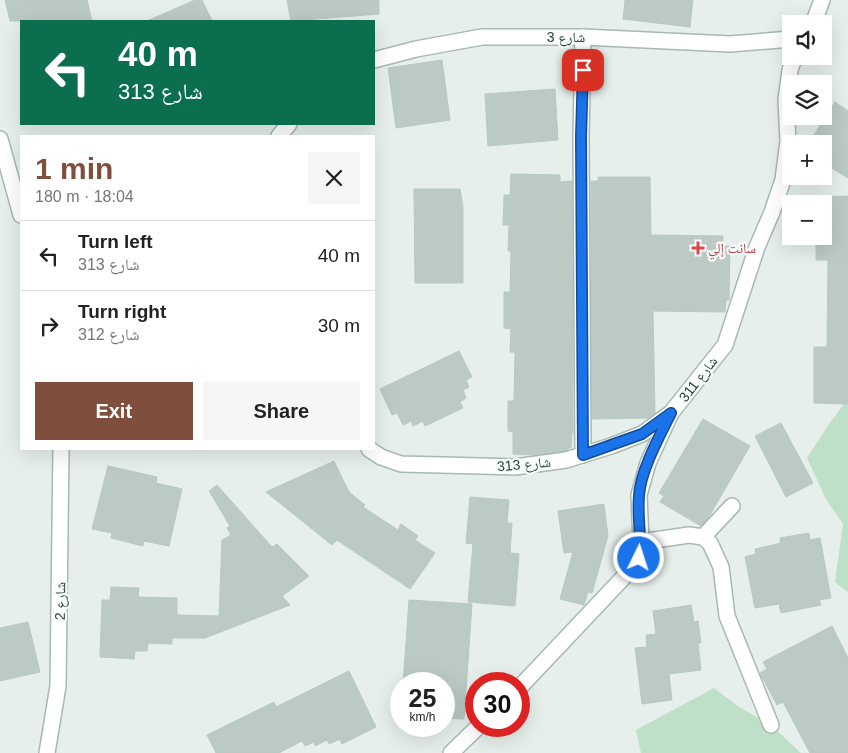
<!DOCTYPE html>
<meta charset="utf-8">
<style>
:root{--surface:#fff;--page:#f6f6f6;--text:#222;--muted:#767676;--line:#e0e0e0;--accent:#804e3d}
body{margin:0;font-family:Arial,"Noto Naskh Arabic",sans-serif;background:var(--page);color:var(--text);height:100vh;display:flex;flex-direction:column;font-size:19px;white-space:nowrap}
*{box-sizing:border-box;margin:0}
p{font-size:16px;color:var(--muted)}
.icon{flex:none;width:28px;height:28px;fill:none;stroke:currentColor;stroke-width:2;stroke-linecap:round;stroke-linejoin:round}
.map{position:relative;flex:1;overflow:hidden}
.sheet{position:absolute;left:20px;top:135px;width:355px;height:315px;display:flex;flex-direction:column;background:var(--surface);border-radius:0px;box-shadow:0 5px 20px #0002}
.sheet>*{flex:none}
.hud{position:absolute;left:20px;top:20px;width:355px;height:105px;border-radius:0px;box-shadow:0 5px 20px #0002;background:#0b6e4f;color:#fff;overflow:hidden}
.tools{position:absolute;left:782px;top:15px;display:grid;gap:10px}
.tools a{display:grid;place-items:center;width:50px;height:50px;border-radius:0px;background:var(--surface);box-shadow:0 5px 20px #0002;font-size:25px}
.speed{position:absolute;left:390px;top:672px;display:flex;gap:10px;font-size:25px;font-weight:700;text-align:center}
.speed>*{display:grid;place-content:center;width:65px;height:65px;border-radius:50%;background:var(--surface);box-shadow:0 5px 20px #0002;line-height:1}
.speed small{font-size:12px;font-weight:400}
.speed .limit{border:8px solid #d22;background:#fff;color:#111}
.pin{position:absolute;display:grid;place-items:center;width:42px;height:42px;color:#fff;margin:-21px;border-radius:10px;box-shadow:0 2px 8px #0006}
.me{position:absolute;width:55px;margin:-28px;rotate:4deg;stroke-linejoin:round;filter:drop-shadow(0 0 4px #0008)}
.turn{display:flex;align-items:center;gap:18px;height:105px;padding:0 15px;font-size:22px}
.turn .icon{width:65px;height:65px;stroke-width:2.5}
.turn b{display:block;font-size:35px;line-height:42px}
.round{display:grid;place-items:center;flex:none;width:52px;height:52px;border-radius:0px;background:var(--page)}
.overview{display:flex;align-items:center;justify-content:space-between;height:85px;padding:0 15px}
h1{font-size:30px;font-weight:700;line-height:38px;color:var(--accent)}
.button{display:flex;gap:10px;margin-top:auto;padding:10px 15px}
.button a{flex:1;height:58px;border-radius:0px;background:var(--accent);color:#fff;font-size:20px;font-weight:700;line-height:58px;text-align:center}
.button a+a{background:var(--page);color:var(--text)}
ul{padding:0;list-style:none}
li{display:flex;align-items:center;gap:15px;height:70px;padding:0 15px;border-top:1px solid var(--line)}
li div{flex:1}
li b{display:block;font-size:19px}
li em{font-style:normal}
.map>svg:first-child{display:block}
.green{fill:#bfe0c8}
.building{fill:#bbcac4;stroke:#b8c9c2}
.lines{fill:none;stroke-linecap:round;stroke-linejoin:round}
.minor-casing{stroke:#a8b8b2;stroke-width:18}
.tertiary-casing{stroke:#a8b8b2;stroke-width:18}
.minor{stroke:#fff;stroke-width:15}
.tertiary{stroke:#fff;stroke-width:15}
.route-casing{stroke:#114b97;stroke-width:12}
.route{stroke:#1a73e8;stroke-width:9}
.health-dot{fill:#e0444e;stroke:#f7fbf9;stroke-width:2}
.labels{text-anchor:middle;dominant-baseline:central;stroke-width:4.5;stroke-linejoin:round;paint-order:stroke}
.street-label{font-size:14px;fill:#24423a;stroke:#f7fbf9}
.health-label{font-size:14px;fill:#be3a42;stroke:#f7fbf9;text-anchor:start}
</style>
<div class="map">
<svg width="848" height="753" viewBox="0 0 848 753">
<rect width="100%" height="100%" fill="#e6efeb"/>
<!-- green -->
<g class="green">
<path d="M848 399V592L835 582 843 524 826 499 807 458 829 424Z"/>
<path d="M714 688 739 707 771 725 801 753H641L636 730Z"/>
</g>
<!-- building -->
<g class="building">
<path d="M5 0H87L92 21H10Z"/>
<path d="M195 0H202L212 21H147Z"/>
<path d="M287 0H379V14L291 21Z"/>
<path d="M625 0H693L690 27 623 19Z"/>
<path d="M442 60 450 120 396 128 388 68Z"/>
<path d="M555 89 558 140 488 146 485 94Z"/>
<path d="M835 102 848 111V178L824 163V144H815L810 141Z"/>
<path d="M511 174 560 175V182L572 181 573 433H572L571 448H568V450L564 451 536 455 513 454V432L508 431V401H514L515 352H510L511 329 504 328V292H510L511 251H508L509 225H503L504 195H510Z"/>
<path d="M598 177H650L651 235 723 236V246H730L729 300H726L725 312 653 311 655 413 648 418 592 419 591 181H598Z"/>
<path d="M414 189H460L463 207V283H415Z"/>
<path d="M848 196V404L814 403V347H827L828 260H816V236H824V204H816V197Z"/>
<path d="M459 351 472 377 466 380 469 387 463 390 466 398 460 402 463 408 425 426 423 421 413 426 411 421 403 425 397 413 392 415 380 389Z"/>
<path d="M703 419 750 446 707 520 701 526 660 502 664 496 659 493Z"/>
<path d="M781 423 813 483 786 497 755 436Z"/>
<path d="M334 461 349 492 365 505 363 507 398 530 401 524 418 536 415 540 435 553 410 589 337 540 332 545 266 492Z"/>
<path d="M108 466 157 477 156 483 182 489 169 546 144 541 143 546 111 538 112 533 92 529Z"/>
<path d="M217 485 272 547 277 544 309 576 282 596 290 605 205 638H172V644L148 643 147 651H135L134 659 100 657 102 600H110L111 587 139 588 138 597 177 598V615L219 616 222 540 231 535 227 528 230 526 209 491Z"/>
<path d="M470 497 509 500 507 523H512L510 553 519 554 515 606 468 602 473 544 466 543Z"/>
<path d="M604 504 608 536 592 593 588 592 584 605 560 599 573 552 564 553 558 511Z"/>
<path d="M809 533 810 540 820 538 831 598 819 600 821 605 781 613 779 604 755 608 745 557 756 554 755 549 781 543 780 538Z"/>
<path d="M409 600 472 604 464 719 444 718V684H403Z"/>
<path d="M691 605 694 622 698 621 701 643H698L701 670 669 674 672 700 642 704 635 648 647 647 646 635 656 634 653 611Z"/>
<path d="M28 622 40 672 0 681V628Z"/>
<path d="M832 626 848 658V753H810L783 702 777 705 760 673 767 669 763 662Z"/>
<path d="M349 671 376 727 342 744 340 739 329 744 327 740 315 746 314 742 305 746 302 741 279 753H216L207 735 274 702 276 707Z"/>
</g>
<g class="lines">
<!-- minor casing -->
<g class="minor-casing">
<g id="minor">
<path d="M813 24 822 0"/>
<path d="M374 60 416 49 482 37H583L730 44 791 39"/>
<path d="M279 136 289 124"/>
<path d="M369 449 381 457 401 464 515 467 566 460 611 446 642 434 668 415"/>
<path d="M583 455 581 137 583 37"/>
<path d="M703 537 710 543 721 567 727 616 771 725"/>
<path d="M703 537 732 506"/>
<path d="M641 542 689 535 703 537"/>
<path d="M519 688 622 579 639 558 641 542 639 495 648 463 671 413 725 345 757 247 772 212 783 180 788 141 786 100 790 70 795 56"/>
<path d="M451 753 479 726"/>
</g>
</g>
<!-- tertiary casing -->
<g class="tertiary-casing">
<g id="tertiary">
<path d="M0 139 21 215"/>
<path d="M47 753 58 686 61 449"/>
</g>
</g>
<!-- minor -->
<use href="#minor" class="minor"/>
<!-- tertiary -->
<use href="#tertiary" class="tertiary"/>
</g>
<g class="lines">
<!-- route casing -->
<g class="route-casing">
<path id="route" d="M583 70 581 137 583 455 642 434 671 413C660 435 640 472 639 496 637 517 642 537 639 558"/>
</g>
<!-- route -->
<use href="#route" class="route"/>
</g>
<!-- markers -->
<path class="health-dot" d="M695.5 240.5h5v5h5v5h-5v5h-5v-5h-5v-5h5z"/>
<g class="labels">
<!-- street labels -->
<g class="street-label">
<text x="566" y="37">شارع 3</text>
<text transform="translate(698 379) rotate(-52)">شارع 311</text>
<text transform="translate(524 464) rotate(-5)">شارع 313</text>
<text transform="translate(60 601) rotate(-89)">شارع 2</text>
</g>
<!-- health labels -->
<g class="health-label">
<text x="708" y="248">سانت إلي</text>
</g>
</g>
</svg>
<div class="tools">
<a><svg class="icon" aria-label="sound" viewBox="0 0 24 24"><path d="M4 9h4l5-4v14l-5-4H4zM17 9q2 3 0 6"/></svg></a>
<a><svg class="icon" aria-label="layers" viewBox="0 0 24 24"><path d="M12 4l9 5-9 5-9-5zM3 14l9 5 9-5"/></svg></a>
<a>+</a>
<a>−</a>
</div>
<div class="speed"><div>25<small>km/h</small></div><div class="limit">30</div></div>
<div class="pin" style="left:583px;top:70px;background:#d93025"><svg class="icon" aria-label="arrive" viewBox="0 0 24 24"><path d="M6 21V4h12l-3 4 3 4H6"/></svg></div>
<svg class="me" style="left:639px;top:558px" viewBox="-20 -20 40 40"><circle r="17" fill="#1a73e8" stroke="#fff" stroke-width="3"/><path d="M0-11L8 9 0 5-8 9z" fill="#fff"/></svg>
<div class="hud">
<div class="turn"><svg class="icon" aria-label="left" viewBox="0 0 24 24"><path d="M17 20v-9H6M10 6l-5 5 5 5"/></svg><div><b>40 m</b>شارع 313</div></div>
</div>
<section class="sheet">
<div class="overview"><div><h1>1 min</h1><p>180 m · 18:04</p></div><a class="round"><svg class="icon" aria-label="close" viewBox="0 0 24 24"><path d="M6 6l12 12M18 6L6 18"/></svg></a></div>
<ul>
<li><svg class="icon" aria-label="left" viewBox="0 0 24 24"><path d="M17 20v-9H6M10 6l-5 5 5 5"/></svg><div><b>Turn left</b><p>شارع 313</p></div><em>40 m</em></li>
<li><svg class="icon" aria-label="right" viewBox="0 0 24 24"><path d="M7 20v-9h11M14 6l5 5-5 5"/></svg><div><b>Turn right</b><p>شارع 312</p></div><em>30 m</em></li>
</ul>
<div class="button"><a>Exit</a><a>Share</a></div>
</section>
</div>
